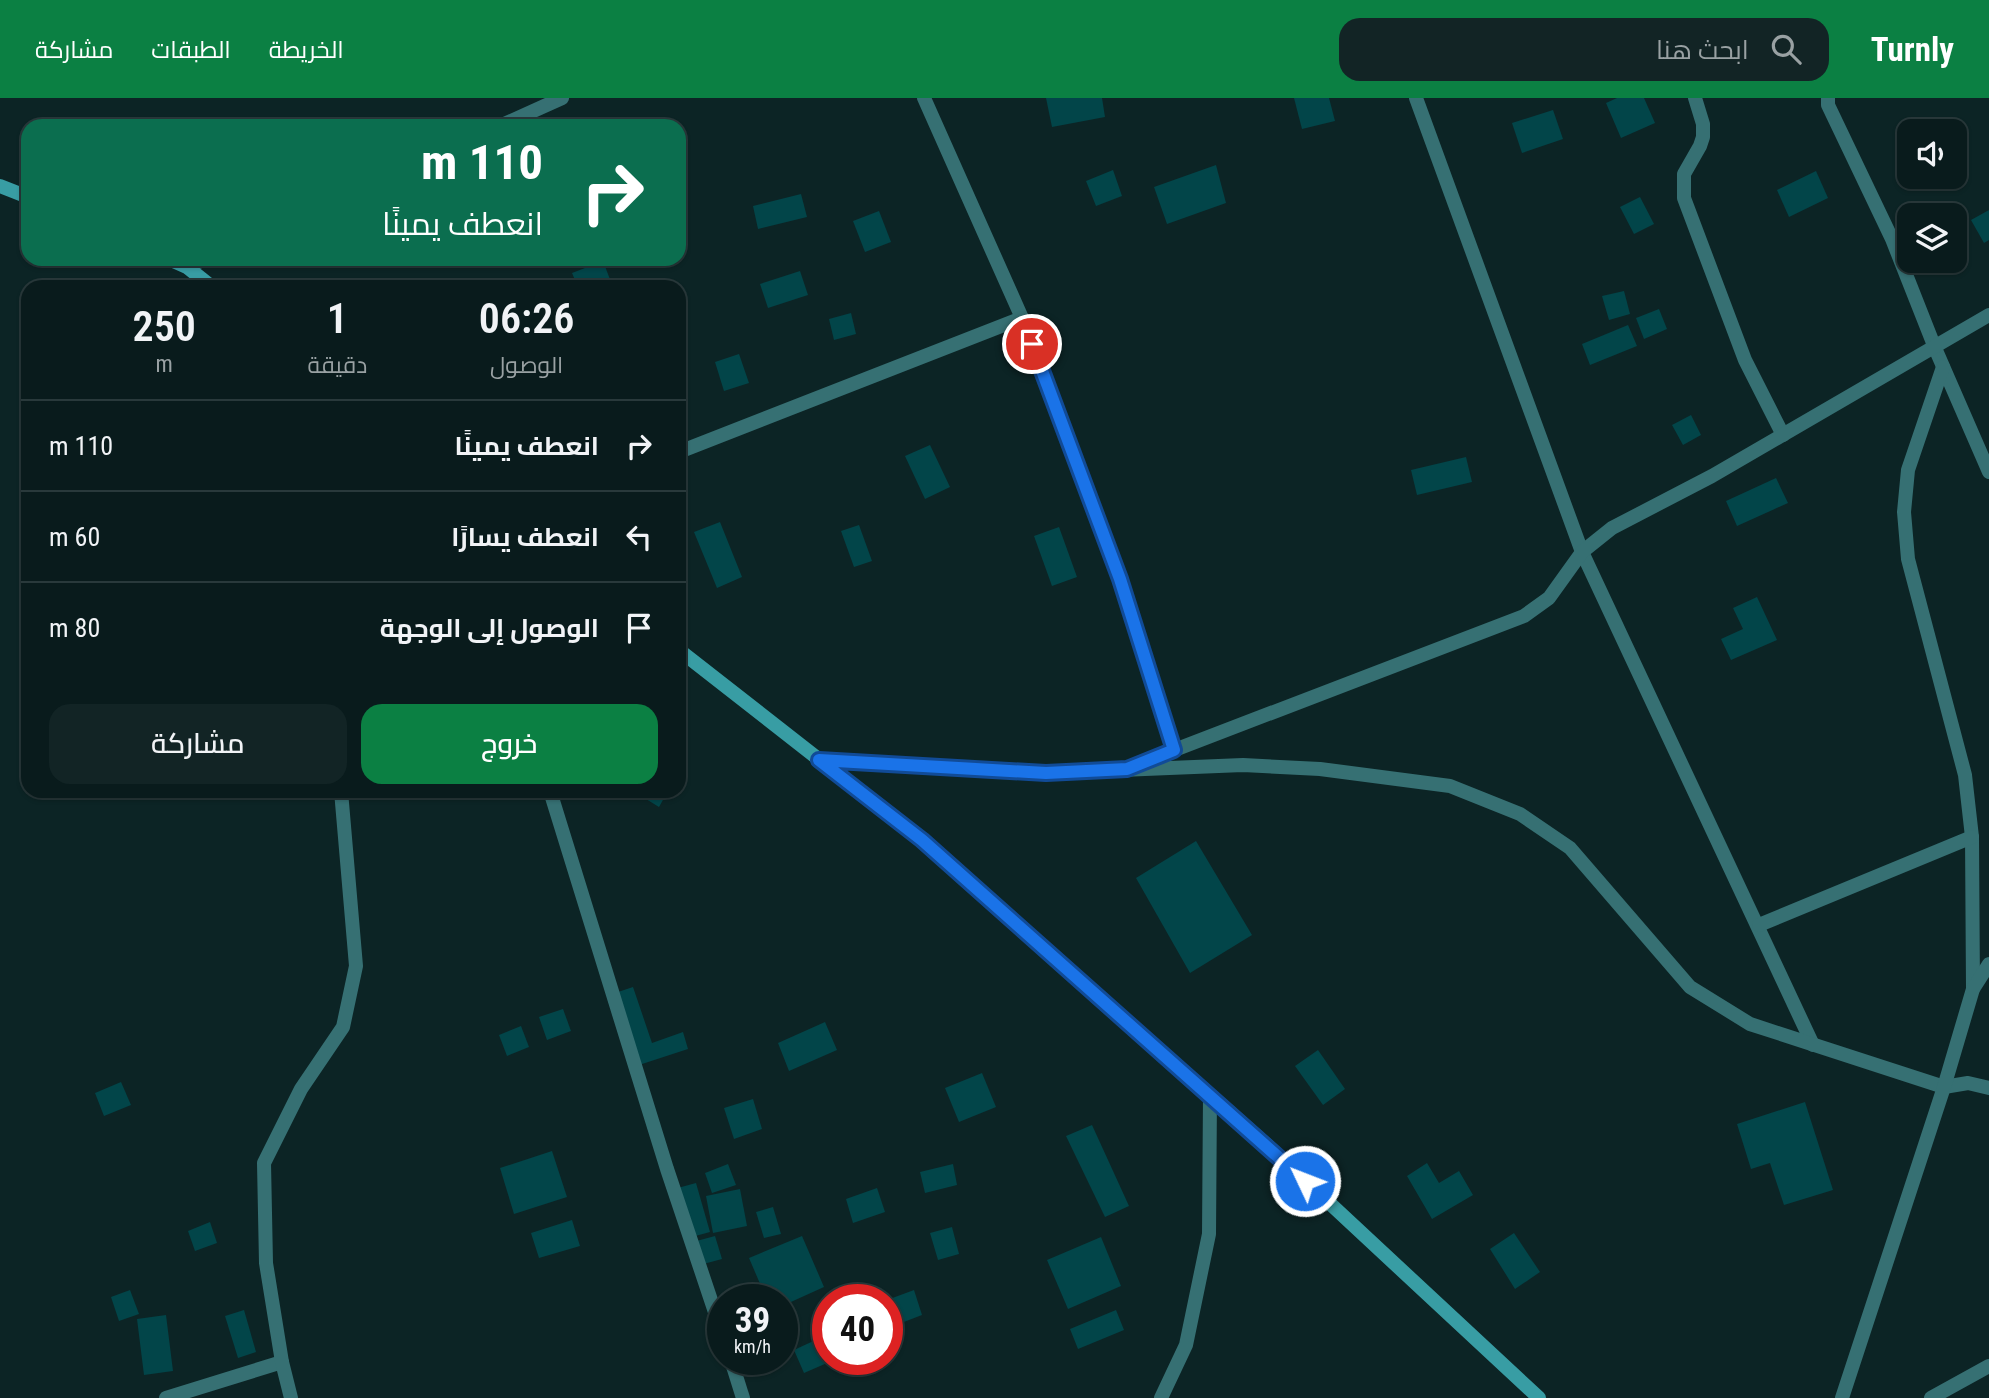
<!DOCTYPE html>
<html lang="ar">
<meta charset="utf-8">
<style>
:root{--surface:#091b1c;--page:#122425;--text:#f1f3f6;--muted:#99a1a3;--line:#29393b;--accent:#0b8043}
body{margin:0;font-family:"Roboto Condensed",Cairo,sans-serif;background:var(--page);color:var(--text);direction:rtl;height:100vh;display:flex;flex-direction:column;font-size:26px;white-space:nowrap}
*{box-sizing:border-box;margin:0}
p{font-size:23px;color:var(--muted)}
.icon{flex:none;width:38px;height:38px;fill:none;stroke:currentColor;stroke-width:2;stroke-linecap:round;stroke-linejoin:round}
.map{position:relative;flex:1;overflow:hidden;direction:ltr}
.drawer{position:absolute;left:21px;top:182px;width:665px;height:518px;display:flex;flex-direction:column;background:var(--surface);border-radius:21px;box-shadow:0 2px 5px #0004,0 0 0 2px var(--line);direction:rtl}
.drawer>*{flex:none}
.hud{position:absolute;left:21px;top:21px;width:665px;height:147px;border-radius:21px;box-shadow:0 2px 5px #0004,0 0 0 2px var(--line);direction:rtl;background:#0b6e4f;color:#fff;overflow:hidden}
.tools{position:absolute;left:1897px;top:21px;display:grid;gap:14px}
.tools a{display:grid;place-items:center;width:70px;height:70px;border-radius:14px;background:var(--surface);box-shadow:0 2px 5px #0004,0 0 0 2px var(--line);font-size:35px}
.speed{position:absolute;left:707px;top:1186px;display:flex;gap:14px;font-size:35px;font-weight:700;text-align:center}
.speed>*{display:grid;place-content:center;width:91px;height:91px;border-radius:50%;background:var(--surface);box-shadow:0 2px 5px #0004,0 0 0 2px var(--line);line-height:1}
.speed small{font-size:18px;font-weight:400}
.speed .limit{border:10px solid #d22;background:#fff;color:#111}
.pin{position:absolute;display:grid;place-items:center;width:60px;height:60px;color:#fff;margin:-30px;border:4px solid #fff;border-radius:50%;box-shadow:0 2px 7px #0007}
.me{position:absolute;width:77px;margin:-38px;rotate:313deg;stroke-linejoin:round;filter:drop-shadow(0 0 5px #0008)}
.turn{display:flex;align-items:center;gap:24px;height:147px;padding:0 28px;font-size:32px}
.turn .icon{width:91px;height:91px;stroke-width:2.5}
.turn b{display:block;font-size:49px;line-height:60px}
.eta{display:flex;justify-content:space-evenly;align-items:center;height:119px;text-align:center}
.eta b{font-size:42px;font-weight:600;line-height:49px}
.cta{display:flex;gap:14px;margin-top:auto;padding:14px 28px}
.cta a{flex:1;height:80px;border-radius:21px;background:var(--accent);color:#fff;font-size:28px;font-weight:600;line-height:80px;text-align:center}
.cta a+a{background:var(--page);color:var(--text)}
ul{padding:0;list-style:none}
li{display:flex;align-items:center;gap:21px;height:91px;padding:0 28px;border-top:2px solid var(--line)}
li div{flex:1}
li b{display:block;font-size:26px}
li em{font-style:normal}
header{display:flex;align-items:center;gap:42px;box-sizing:border-box;height:98px;padding:0 35px;background:var(--accent);color:#fff}
header strong{font-size:33px}
nav{display:flex;gap:38px;margin-inline-start:auto;font-size:24px}
.search{width:490px;height:63px;background:var(--page);display:flex;align-items:center;gap:18px;box-sizing:border-box;padding:0 24px;border-radius:21px;color:var(--muted);font-size:26px}
.map>svg:first-child{display:block}
.building{fill:#024549}
.lines{fill:none;stroke-linecap:round;stroke-linejoin:round}
.street{stroke:#367073;stroke-width:14}
.secondary{stroke:#389da4;stroke-width:14}
.route-casing{stroke:#114b97;stroke-width:18}
.route{stroke:#1a73e8;stroke-width:12}
</style>
<header>
<strong>Turnly</strong>
<div class="search"><svg class="icon" aria-label="search" viewBox="0 0 24 24"><circle cx="10" cy="10" r="6"/><path d="M15 15l6 6"/></svg>ابحث هنا</div>
<nav><a>الخريطة</a><a>الطبقات</a><a>مشاركة</a></nav>
</header>
<div class="map">
<svg width="1989" height="1300" viewBox="0 0 1989 1300">
<rect width="100%" height="100%" fill="#0c2425"/>
<!-- building -->
<g class="building">
<path d="M1046 0H1102L1105 19 1052 29Z"/>
<path d="M1294 0H1329L1335 23 1302 31Z"/>
<path d="M1617 0H1644L1655 25 1621 40 1606 5Z"/>
<path d="M1553 12 1563 41 1522 55 1512 25Z"/>
<path d="M1216 67 1226 105 1167 126 1154 89Z"/>
<path d="M1113 72 1122 98 1096 108 1086 83Z"/>
<path d="M1816 73 1828 100 1789 119 1777 92Z"/>
<path d="M801 96 807 119 758 131 753 108Z"/>
<path d="M1640 99 1654 126 1634 136 1620 109Z"/>
<path d="M1989 112V142L1984 145 1971 122Z"/>
<path d="M879 113 891 144 865 154 853 123Z"/>
<path d="M603 163 611 184 598 189H578L572 175Z"/>
<path d="M800 173 808 197 768 210 760 186Z"/>
<path d="M1624 193 1630 216 1609 222 1602 198Z"/>
<path d="M1659 211 1667 231 1644 241 1636 220Z"/>
<path d="M851 215 856 236 834 242 829 221Z"/>
<path d="M1628 227 1637 248 1590 267 1582 246Z"/>
<path d="M739 256 749 285 724 293 715 264Z"/>
<path d="M1691 317 1701 337 1683 347 1672 327Z"/>
<path d="M930 347 950 389 925 401 905 358Z"/>
<path d="M1466 359 1472 384 1417 397 1411 372Z"/>
<path d="M1776 380 1788 405 1737 428 1726 403Z"/>
<path d="M720 424 742 479 717 490 694 434Z"/>
<path d="M859 427 872 463 854 469 841 433Z"/>
<path d="M1059 429 1077 479 1052 488 1034 438Z"/>
<path d="M1757 499 1777 542 1731 562 1721 541 1743 531 1733 510Z"/>
<path d="M633 693H668L659 709Z"/>
<path d="M1196 743 1252 837 1190 875 1136 780Z"/>
<path d="M633 889 652 945 683 934 688 951 639 967 615 895Z"/>
<path d="M563 911 571 933 547 942 539 919Z"/>
<path d="M825 924 837 952 789 973 778 945Z"/>
<path d="M521 928 529 949 507 958 499 937Z"/>
<path d="M1318 952 1345 991 1323 1007 1295 968Z"/>
<path d="M982 975 996 1009 959 1024 945 990Z"/>
<path d="M121 984 131 1007 104 1018 95 995Z"/>
<path d="M753 1001 762 1031 734 1041 724 1010Z"/>
<path d="M1805 1004 1833 1092 1784 1107 1770 1065 1751 1071 1737 1026Z"/>
<path d="M1092 1027 1129 1108 1105 1119 1066 1038Z"/>
<path d="M552 1053 567 1099 514 1116 500 1070Z"/>
<path d="M1427 1065 1439 1085 1459 1073 1473 1097 1432 1121 1407 1078Z"/>
<path d="M728 1066 736 1087 712 1095 705 1075Z"/>
<path d="M953 1066 957 1087 925 1095 920 1074Z"/>
<path d="M696 1085 710 1134 688 1140 674 1091Z"/>
<path d="M877 1090 885 1114 853 1125 846 1101Z"/>
<path d="M740 1091 747 1128 713 1135 706 1098Z"/>
<path d="M773 1109 781 1136 764 1140 756 1114Z"/>
<path d="M572 1122 580 1148 539 1160 531 1135Z"/>
<path d="M210 1124 217 1145 195 1153 188 1133Z"/>
<path d="M952 1129 959 1156 938 1162 930 1135Z"/>
<path d="M1514 1135 1540 1174 1515 1191 1490 1151Z"/>
<path d="M715 1138 722 1161 696 1168 689 1145Z"/>
<path d="M802 1138 824 1189 782 1208V1202H767L749 1160Z"/>
<path d="M1101 1139 1121 1188 1068 1211 1047 1162Z"/>
<path d="M130 1192 139 1216 119 1223 111 1199Z"/>
<path d="M914 1192 922 1217 896 1227 887 1202Z"/>
<path d="M244 1212 256 1254 238 1260 225 1218Z"/>
<path d="M1116 1212 1124 1232 1078 1251 1070 1231Z"/>
<path d="M166 1217 173 1273 144 1277 137 1221Z"/>
<path d="M822 1239 828 1252V1262H834L804 1275 794 1252Z"/>
</g>
<g class="lines">
<!-- street -->
<g class="street">
<path d="M924 0 1022 220 1120 481 1174 652"/>
<path d="M1416 0 1582 454 1813 947"/>
<path d="M1695 0 1703 26V39L1700 48 1684 76V100L1745 262 1783 337"/>
<path d="M1828 0V7L1892 141 1935 250 1989 374"/>
<path d="M500 28 562 0"/>
<path d="M187 169 205 161"/>
<path d="M1943 269 1908 372 1904 414 1908 461 1965 677 1972 739 1973 891"/>
<path d="M679 354 1022 220"/>
<path d="M819 662 1047 675 1243 667 1320 671 1450 688 1520 716 1570 750 1690 889 1750 926 1944 989 1968 985 1989 990"/>
<path d="M1138 666 1524 518 1549 500 1582 454 1612 430 1712 378 1989 217"/>
<path d="M550 693 667 1071 723 1238"/>
<path d="M1759 827 1972 739"/>
<path d="M731 1262 743 1300"/>
<path d="M166 1300 282 1264"/>
<path d="M291 1300 282 1264 266 1165 264 1065 301 991 343 929 356 868 341 693"/>
<path d="M1161 1300 1186 1247 1209 1136 1210 997"/>
<path d="M1842 1300 1944 989 1973 891 1989 866"/>
<path d="M1931 1300 1989 1268"/>
</g>
<!-- secondary -->
<g class="secondary">
<path d="M0 88 28 99"/>
<path d="M169 161 187 169 212 189"/>
<path d="M679 552 922 742 1267 1047 1539 1300"/>
</g>
</g>
<g class="lines">
<!-- route casing -->
<g class="route-casing">
<path id="route" d="M1032 246 1120 481 1174 652 1127 671 1046 675 819 662 922 742 1305 1083"/>
</g>
<!-- route -->
<use href="#route" class="route"/>
</g>
</svg>
<div class="tools">
<a><svg class="icon" aria-label="sound" viewBox="0 0 24 24"><path d="M4 9h4l5-4v14l-5-4H4zM17 9q2 3 0 6"/></svg></a>
<a><svg class="icon" aria-label="layers" viewBox="0 0 24 24"><path d="M12 4l9 5-9 5-9-5zM3 14l9 5 9-5"/></svg></a>
</div>
<div class="speed"><div>39<small>km/h</small></div><div class="limit">40</div></div>
<div class="pin" style="left:1032px;top:246px;background:#d93025"><svg class="icon" aria-label="arrive" viewBox="0 0 24 24"><path d="M6 21V4h12l-3 4 3 4H6"/></svg></div>
<svg class="me" style="left:1305px;top:1083px" viewBox="-20 -20 40 40"><circle r="17" fill="#1a73e8" stroke="#fff" stroke-width="3"/><path d="M0-11L8 9 0 5-8 9z" fill="#fff"/></svg>
<div class="hud">
<div class="turn"><svg class="icon" aria-label="right" viewBox="0 0 24 24"><path d="M7 20v-9h11M14 6l5 5-5 5"/></svg><div><b>110 m</b>انعطف يمينًا</div></div>
</div>
<section class="drawer">
<div class="eta">
<div><b>06:26</b><p>الوصول</p></div>
<div><b>1</b><p>دقيقة</p></div>
<div><b>250</b><p>m</p></div>
</div>
<ul>
<li><svg class="icon" aria-label="right" viewBox="0 0 24 24"><path d="M7 20v-9h11M14 6l5 5-5 5"/></svg><div><b>انعطف يمينًا</b></div><em>110 m</em></li>
<li><svg class="icon" aria-label="left" viewBox="0 0 24 24"><path d="M17 20v-9H6M10 6l-5 5 5 5"/></svg><div><b>انعطف يسارًا</b></div><em>60 m</em></li>
<li><svg class="icon" aria-label="arrive" viewBox="0 0 24 24"><path d="M6 21V4h12l-3 4 3 4H6"/></svg><div><b>الوصول إلى الوجهة</b></div><em>80 m</em></li>
</ul>
<div class="cta"><a>خروج</a><a>مشاركة</a></div>
</section>
</div>
